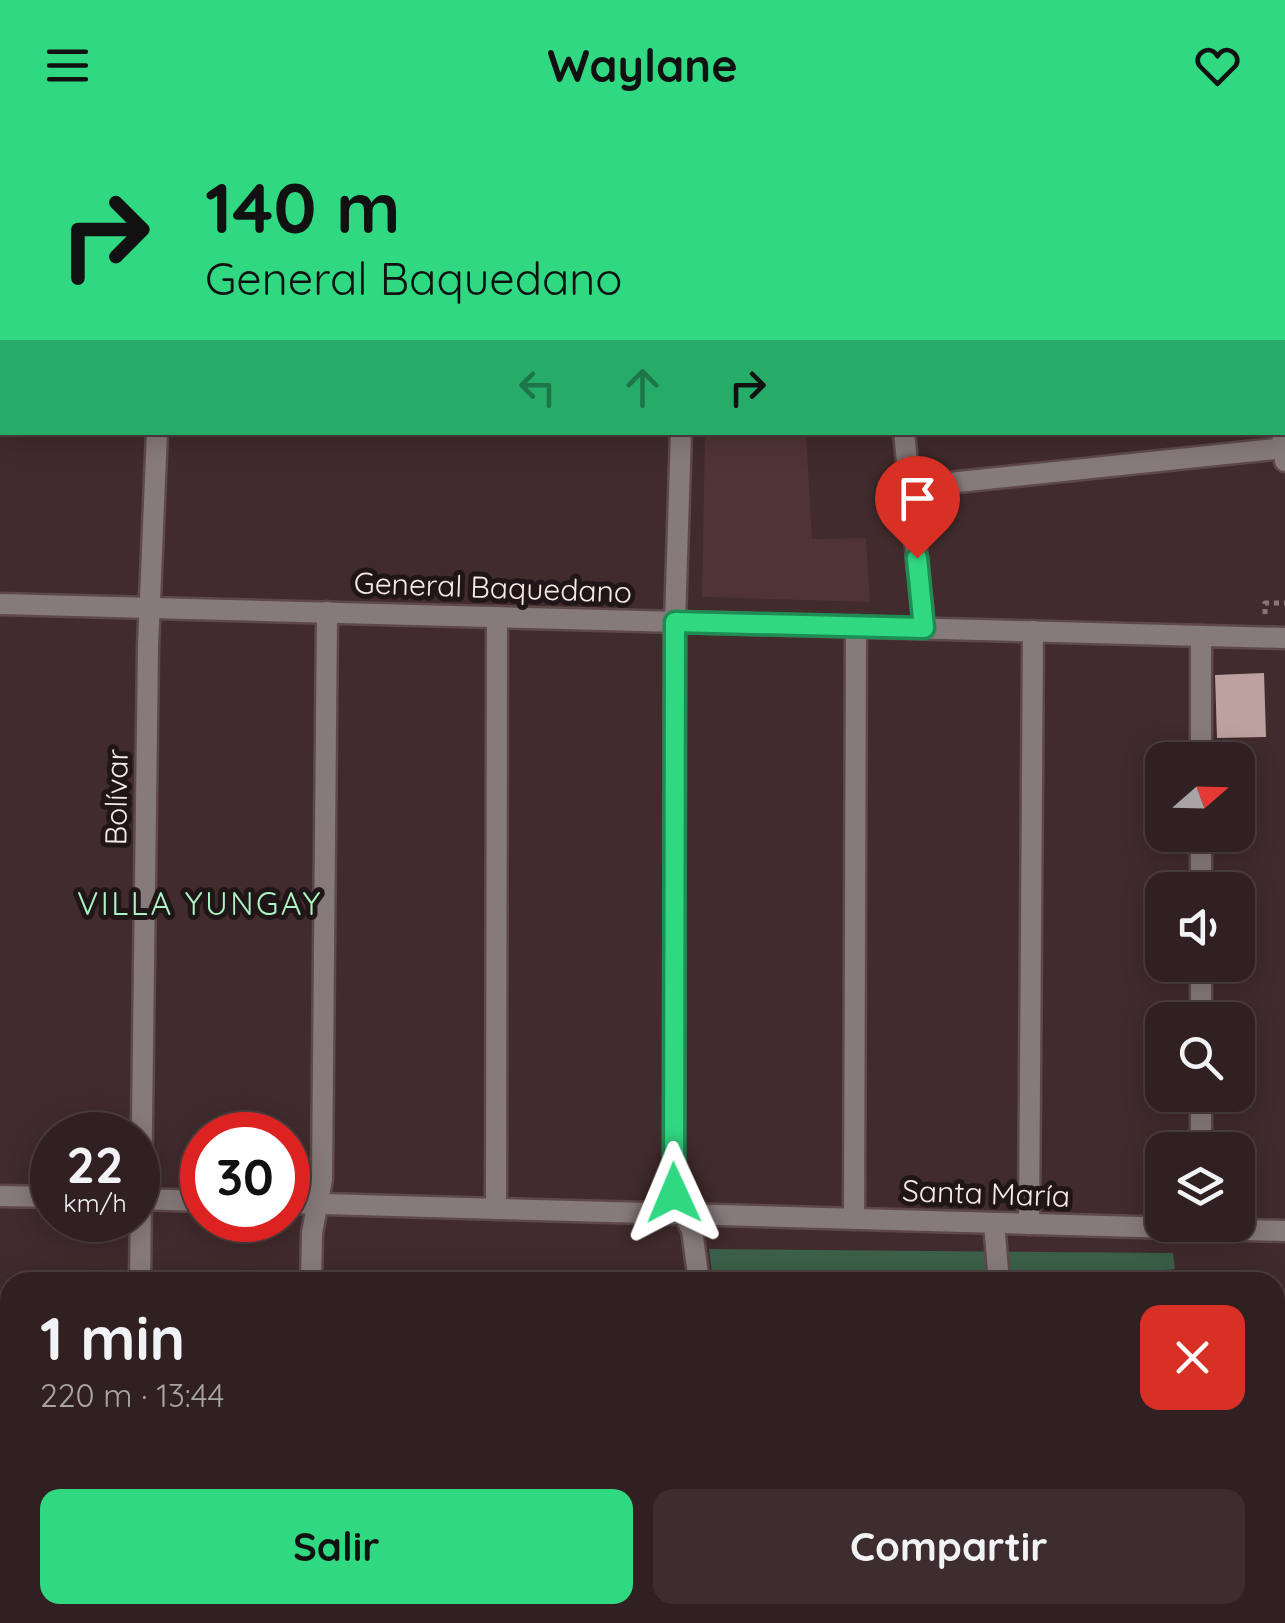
<!DOCTYPE html>
<html lang="es">
<meta charset="utf-8">
<style>
:root{--surface:#312021;--page:#3d2d2e;--text:#f1f3f6;--muted:#a8a3a5;--line:#4c3e3f;--accent:#30d882}
body{margin:0;font-family:Quicksand,sans-serif;background:var(--page);color:var(--text);height:100vh;display:flex;flex-direction:column;font-size:38px;white-space:nowrap}
*{box-sizing:border-box;margin:0}
p{font-size:32px;color:var(--muted)}
.icon{flex:none;width:55px;height:55px;fill:none;stroke:currentColor;stroke-width:2;stroke-linecap:round;stroke-linejoin:round}
.map{position:relative;flex:1;overflow:hidden}
.details{position:absolute;left:0px;top:1142px;width:1285px;height:352px;display:flex;flex-direction:column;background:var(--surface);border-radius:30px 30px 0 0;box-shadow:0 5px 25px #0003,0 0 0 2px var(--line)}
.details>*{flex:none}
.top-card{position:absolute;left:0px;top:0px;width:1285px;height:305px;box-shadow:0 5px 25px #0003,0 0 0 2px var(--line);background:#30d882;color:#111;overflow:hidden}
.needle{width:65px;rotate:70deg}
.buttons{position:absolute;left:1145px;top:612px;display:grid;gap:20px}
.buttons a{display:grid;place-items:center;width:110px;height:110px;border-radius:20px;background:var(--surface);box-shadow:0 5px 25px #0003,0 0 0 2px var(--line);font-size:50px}
.speed{position:absolute;left:30px;top:982px;display:flex;gap:20px;font-size:50px;font-weight:700;text-align:center}
.speed>*{display:grid;place-content:center;width:130px;height:130px;border-radius:50%;background:var(--surface);box-shadow:0 5px 25px #0003,0 0 0 2px var(--line);line-height:1}
.speed small{font-size:25px;font-weight:400}
.speed .limit{border:15px solid #d22;background:#fff;color:#111}
.pin{position:absolute;display:grid;place-items:center;width:85px;height:85px;color:#fff;margin:-102px -42px;border-radius:50% 50% 50% 0;rotate:-45deg;box-shadow:0 0 10px #0007}
.pin .icon{rotate:45deg}
.me{position:absolute;width:110px;margin:-55px;rotate:359deg;stroke-linejoin:round;filter:drop-shadow(0 0 8px #0008)}
.turn{display:flex;align-items:center;gap:35px;height:210px;padding:0 40px;font-size:45px}
.turn .icon{width:130px;height:130px;stroke-width:2.5}
.turn b{display:block;font-size:70px;line-height:85px}
.lanes{display:flex;align-items:center;height:95px;padding:0 40px;background:#0003;justify-content:center;gap:50px;direction:ltr}
.lanes .off{opacity:.35}
.round{display:grid;place-items:center;flex:none;width:105px;height:105px;border-radius:20px;background:var(--page)}
.summary{display:flex;align-items:center;justify-content:space-between;height:170px;padding:0 40px}
h1{font-size:60px;font-weight:800;line-height:75px}
.primary-button{display:flex;gap:20px;margin-top:auto;padding:20px 40px}
.primary-button a{flex:1;height:115px;border-radius:20px;background:var(--accent);color:#111;font-size:40px;font-weight:800;line-height:115px;text-align:center}
.primary-button a+a{background:var(--page);color:var(--text)}
header{display:flex;justify-content:space-between;align-items:center;height:130px;padding:0 40px;background:var(--accent);color:#111;font-size:45px;font-weight:800}
.map>svg:first-child{display:block}
.built{fill:#503435}
.green{fill:#3b5f48}
.building{fill:#bda1a1}
.lines{fill:none;stroke-linecap:round;stroke-linejoin:round}
.minor-casing{stroke:#5e494a;stroke-width:25}
.tertiary-casing{stroke:#5e494a;stroke-width:25}
.path{stroke:#887576;stroke-width:5;stroke-dasharray:5 5;stroke-linecap:butt}
.minor{stroke:#877a7b;stroke-width:20}
.tertiary{stroke:#877a7b;stroke-width:20}
.route-casing{stroke:#1f8c54;stroke-width:25}
.route{stroke:#30d882;stroke-width:18}
.labels{text-anchor:middle;dominant-baseline:central;stroke-width:10;stroke-linejoin:round;paint-order:stroke}
.street-label{font-size:30px;fill:#f8e8e9;stroke:#211617}
.neighbourhood-label{font-size:32px;letter-spacing:2.5px;fill:#abf5c4;stroke:#211617}
</style>
<header><svg class="icon" aria-label="menu" viewBox="0 0 24 24"><path d="M4 6h16M4 12h16M4 18h16"/></svg>Waylane<svg class="icon" aria-label="heart" viewBox="0 0 24 24"><path d="M12 20l-8-8c-3-5 5-10 8-4 3-6 11-1 8 4z"/></svg></header>
<div class="map">
<svg width="1285" height="1493" viewBox="0 0 1285 1493">
<rect width="100%" height="100%" fill="#412b2c"/>
<!-- built -->
<path class="built" d="M705 303H806L812 409 866 408 870 472 702 467Z"/>
<!-- green -->
<g class="green">
<path d="M0 0 119 2H2L0 301Z"/>
<path d="M709 1119 1173 1123 1175 1139 1039 1152H713Z"/>
</g>
<!-- building -->
<path class="building" d="M1264 543 1266 607 1217 608 1215 545Z"/>
<g class="lines">
<!-- minor casing -->
<g class="minor-casing">
<g id="minor">
<path d="M136 0 137 2"/>
<path d="M694 0 695 2"/>
<path d="M895 2 910 0"/>
<path d="M1282 135 1285 134"/>
<path d="M681 302 675 491 674 1055 676 1070 692 1100 699 1152"/>
<path d="M904 302 924 498"/>
<path d="M910 357 1284 318"/>
<path d="M0 474 1285 508"/>
<path d="M1201 630V506"/>
<path d="M1201 760V705"/>
<path d="M1201 890V835"/>
<path d="M1201 1020V965"/>
<path d="M0 1066 52 1067"/>
<path d="M138 1069 202 1071"/>
<path d="M288 1073 1285 1101"/>
<path d="M496 1079 497 487"/>
<path d="M854 1089 856 496"/>
<path d="M994 1093 999 1152"/>
<path d="M1029 1094 1033 501"/>
<path d="M140 1152 148 516 157 302"/>
<path d="M311 1152 312 1103 322 1049 327 482"/>
<path d="M1275 1304 1285 1303"/>
<path d="M1275 1476 1285 1475"/>
<path d="M692 1485 729 1487"/>
<path d="M1030 1485 1031 1493"/>
<path d="M133 1493V1485"/>
<path d="M304 1493V1485"/>
<path d="M1094 1493 1181 1485"/>
</g>
</g>
<!-- tertiary casing -->
<g class="tertiary-casing">
<g id="tertiary">
<path d="M1253 0V2"/>
<path d="M1282 302 1285 331"/>
</g>
</g>
<!-- path -->
<g class="path">
<path d="M10 0 12 2"/>
<path d="M1283 0 1285 23"/>
<path d="M53 2H63"/>
<path d="M86 2 87 0"/>
<path d="M0 47 2 44"/>
<path d="M0 61H2"/>
<path d="M0 75 2 78"/>
<path d="M0 160 2 161"/>
<path d="M1265 484V473H1285"/>
</g>
<!-- minor -->
<use href="#minor" class="minor"/>
<!-- tertiary -->
<use href="#tertiary" class="tertiary"/>
</g>
<g class="lines">
<!-- route casing -->
<g class="route-casing">
<path id="route" d="M674 1063 675 492 924 498 917 428"/>
</g>
<!-- route -->
<use href="#route" class="route"/>
</g>
<g class="labels">
<!-- street labels -->
<g class="street-label">
<text transform="translate(493 457) rotate(2)">General Baquedano</text>
<text transform="translate(116 667) rotate(-89)">Bolívar</text>
<text transform="translate(986 1063) rotate(2)">Santa María</text>
</g>
<!-- neighbourhood labels -->
<g class="neighbourhood-label">
<text x="200" y="773">VILLA YUNGAY</text>
</g>
</g>
</svg>
<div class="buttons">
<a><svg class="needle" viewBox="-14 -14 28 28"><path d="M0-13l5 13h-10z" fill="#e53935"/><path d="M0 13l5-13h-10z" fill="#a8a3a5"/></svg></a>
<a><svg class="icon" aria-label="sound" viewBox="0 0 24 24"><path d="M4 9h4l5-4v14l-5-4H4zM17 9q2 3 0 6"/></svg></a>
<a><svg class="icon" aria-label="search" viewBox="0 0 24 24"><circle cx="10" cy="10" r="6"/><path d="M15 15l6 6"/></svg></a>
<a><svg class="icon" aria-label="layers" viewBox="0 0 24 24"><path d="M12 4l9 5-9 5-9-5zM3 14l9 5 9-5"/></svg></a>
</div>
<div class="speed"><div>22<small>km/h</small></div><div class="limit">30</div></div>
<div class="pin" style="left:917px;top:428px;background:#d93025"><svg class="icon" aria-label="arrive" viewBox="0 0 24 24"><path d="M6 21V4h12l-3 4 3 4H6"/></svg></div>
<svg class="me" style="left:674px;top:1063px" viewBox="-20 -20 40 40"><path d="M0-17L14 15 0 8-14 15z" fill="#30d882" stroke="#fff" stroke-width="4"/></svg>
<div class="top-card">
<div class="turn"><svg class="icon" aria-label="right" viewBox="0 0 24 24"><path d="M7 20v-9h11M14 6l5 5-5 5"/></svg><div><b>140 m</b>General Baquedano</div></div>
<div class="lanes"><svg class="icon off" aria-label="left" viewBox="0 0 24 24"><path d="M17 20v-9H6M10 6l-5 5 5 5"/></svg><svg class="icon off" aria-label="ahead" viewBox="0 0 24 24"><path d="M12 20V5M6 11l6-6 6 6"/></svg><svg class="icon" aria-label="right" viewBox="0 0 24 24"><path d="M7 20v-9h11M14 6l5 5-5 5"/></svg></div>
</div>
<section class="details">
<div class="summary"><div><h1>1 min</h1><p>220 m · 13:44</p></div><a class="round" style="background:#d93025;color:#fff"><svg class="icon" aria-label="close" viewBox="0 0 24 24"><path d="M6 6l12 12M18 6L6 18"/></svg></a></div>
<div class="primary-button"><a>Salir</a><a>Compartir</a></div>
</section>
</div>
